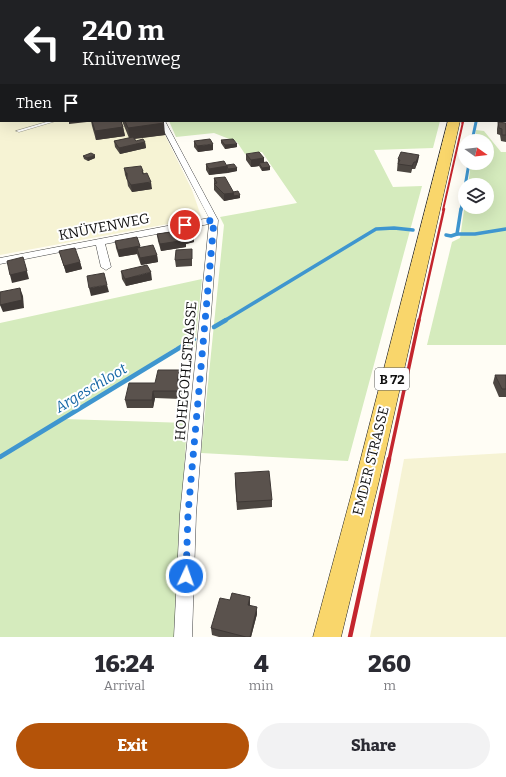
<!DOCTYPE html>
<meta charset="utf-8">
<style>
:root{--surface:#fff;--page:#f2f2f3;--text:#2b2b33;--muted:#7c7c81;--accent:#b45309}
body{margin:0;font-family:Bitter,serif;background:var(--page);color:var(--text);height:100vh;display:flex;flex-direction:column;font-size:15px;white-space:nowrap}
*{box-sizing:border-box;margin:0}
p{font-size:13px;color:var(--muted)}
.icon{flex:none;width:22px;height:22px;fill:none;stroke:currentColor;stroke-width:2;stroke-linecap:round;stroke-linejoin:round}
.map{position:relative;height:637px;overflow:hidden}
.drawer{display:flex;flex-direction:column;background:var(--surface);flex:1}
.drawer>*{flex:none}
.guide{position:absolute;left:0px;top:0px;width:506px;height:122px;box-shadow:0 4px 16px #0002;background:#202124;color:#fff;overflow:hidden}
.needle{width:26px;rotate:104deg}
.fabs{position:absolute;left:458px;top:134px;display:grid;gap:8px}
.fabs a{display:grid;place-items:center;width:36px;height:36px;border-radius:50%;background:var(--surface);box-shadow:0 4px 16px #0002;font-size:20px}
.pin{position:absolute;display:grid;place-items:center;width:34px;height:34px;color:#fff;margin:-17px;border:2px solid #fff;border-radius:50%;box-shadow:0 1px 4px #0007}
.me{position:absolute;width:44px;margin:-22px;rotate:3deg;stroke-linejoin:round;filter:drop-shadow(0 0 3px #0008)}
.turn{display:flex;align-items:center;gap:14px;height:84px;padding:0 16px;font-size:18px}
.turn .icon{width:52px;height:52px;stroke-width:2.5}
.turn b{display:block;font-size:28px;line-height:34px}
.then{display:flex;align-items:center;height:38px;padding:0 16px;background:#0003;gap:8px;font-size:15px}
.eta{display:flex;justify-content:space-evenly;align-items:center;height:68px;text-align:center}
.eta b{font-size:24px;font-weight:800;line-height:28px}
.button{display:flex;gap:8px;margin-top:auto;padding:8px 16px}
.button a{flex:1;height:46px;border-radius:24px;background:var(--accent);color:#fff;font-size:16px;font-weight:800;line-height:46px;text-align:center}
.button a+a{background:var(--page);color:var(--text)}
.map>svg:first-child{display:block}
.farmland{fill:#f6f3d4}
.green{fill:#d5ebbd}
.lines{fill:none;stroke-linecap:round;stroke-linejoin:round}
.stream-far3{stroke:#3f96cf;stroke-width:2}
.stream-far2{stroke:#3f96cf;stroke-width:3}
.stream-far1{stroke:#3f96cf;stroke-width:3.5}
.stream{stroke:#3f96cf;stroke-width:4.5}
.lane-casing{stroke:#444;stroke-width:0.5}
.street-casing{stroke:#444;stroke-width:1}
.primary-casing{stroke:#222;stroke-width:1}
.path{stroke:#333;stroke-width:1;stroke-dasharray:2 1;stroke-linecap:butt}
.lane{fill:#fff;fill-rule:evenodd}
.street{fill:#fff;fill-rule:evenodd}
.primary{fill:#f9d66b;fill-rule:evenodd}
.rail-far4{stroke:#c4262e;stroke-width:1.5}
.rail-far3{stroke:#c4262e;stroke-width:2}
.rail-far2{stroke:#c4262e;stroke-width:2.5}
.rail-far1{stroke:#c4262e;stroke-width:3.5}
.rail{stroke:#c4262e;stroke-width:4.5}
.wall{fill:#4d4742}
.shaded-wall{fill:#3f3936}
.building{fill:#5a524d;stroke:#3f3936}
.route{stroke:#1a73e8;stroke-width:7;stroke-dasharray:0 12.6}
.labels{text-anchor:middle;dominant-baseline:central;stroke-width:4;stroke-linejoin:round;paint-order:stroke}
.shield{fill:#fff;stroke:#585858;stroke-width:1}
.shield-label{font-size:13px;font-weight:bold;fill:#111}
.street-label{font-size:14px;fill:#111;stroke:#fff}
.water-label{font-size:15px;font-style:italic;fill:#1768a6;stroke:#fff}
</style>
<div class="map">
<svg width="506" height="637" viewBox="0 0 506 637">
<rect width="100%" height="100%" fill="#fffdf5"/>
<!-- farmland -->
<g class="farmland">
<path d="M0 62 1 121H158L192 190 201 216 195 219 0 255Z"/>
<path d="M506 453V637H370L404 459Z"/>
</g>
<!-- green -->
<g class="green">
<path d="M169 121H440L433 148 374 150 393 187 422 186 348 461 201 453 224 225 220 217 297 203 262 152 245 154 237 142 214 133 176 137Z"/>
<path d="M476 130 484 131 501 152H506V345H427L452 242 460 238 465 203V207H487V185H468L471 163H487V141H475Z"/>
<path d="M202 279 195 347H176L64 419 187 423 174 637H0V323Z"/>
</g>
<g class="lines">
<!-- stream-far3 -->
<path class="stream-far3" d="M476 123V121"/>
<!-- stream-far2 -->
<g class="stream-far2">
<path d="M472 141 476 122"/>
<path d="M461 210 469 163"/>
</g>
<!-- stream-far1 -->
<g class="stream-far1">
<path d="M457 234H475L506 229"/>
<path d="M446 235 451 236 457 234 461 209"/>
<path d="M224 321 376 229 394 228 413 230"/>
</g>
<!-- stream -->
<g class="stream">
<path d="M214 327 226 320"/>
<path d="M0 457 194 339"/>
</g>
<!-- lane casing -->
<g class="lane-casing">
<path id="lane" d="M50 121H56L19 132 16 131Z"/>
</g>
<!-- street casing -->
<g class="street-casing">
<g id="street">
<rect x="0" y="16" width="1" height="2"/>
<path d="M159 121H165L218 220 196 514 192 637H174L180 514 209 224 105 244 111 267 106 270 101 267 96 245 0 264V258L209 218Z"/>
</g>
</g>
<!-- primary casing -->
<g class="primary-casing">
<g id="primary">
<path d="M502 0H506V3L505 1H501Z"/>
<path d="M448 121H460L379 481 341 637H313L355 481Z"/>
</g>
</g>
<!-- path -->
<path class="path" d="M194 0 199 1"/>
<!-- lane -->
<use href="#lane" class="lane"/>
<!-- street -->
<use href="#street" class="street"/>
<!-- primary -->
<use href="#primary" class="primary"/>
<!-- rail-far4 -->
<path class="rail-far4" d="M462 123 463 121"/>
<!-- rail-far3 -->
<path class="rail-far3" d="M443 210 463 122"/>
<!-- rail-far2 -->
<path class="rail-far2" d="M419 321 444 209"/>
<!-- rail-far1 -->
<path class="rail-far1" d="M389 460 419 320"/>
<!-- rail -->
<path class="rail" d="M350 637 389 459"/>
</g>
<!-- wall -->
<g class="wall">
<rect x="217" y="0" width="54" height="1"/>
<path d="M91 121H121L123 127 125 136 96 140 92 126Z"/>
<path d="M122 121H162L165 135 135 139 136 141 145 142 146 148 120 154 115 147 114 141 129 138Z"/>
<path d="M498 122 506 123V142L501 141 500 135 497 134V129Z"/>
<path d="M221 140 237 144V147L225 149 221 143Z"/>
<path d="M194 141 213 150 198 152 194 147Z"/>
<path d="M246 154 264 158V162L270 167V170L262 171 259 166 251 167 246 160Z"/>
<path d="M419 155 418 161 415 169H412L411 173 397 171 398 159Z"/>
<path d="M83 156 95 158 88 161 84 159Z"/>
<path d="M206 164 227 165 237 168V171L209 175 206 170Z"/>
<path d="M124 168 143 171 144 174 152 189 132 192 128 186 127 180 125 175Z"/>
<path d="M214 178 233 192 240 198 224 201 214 190Z"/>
<path d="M178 229 194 235V242L186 244V247L161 251 158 241 157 234 178 231Z"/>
<path d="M115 241 141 247 157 255 158 262 141 265 137 254 119 257 116 248Z"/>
<path d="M59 251 80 262 82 269 66 273Z"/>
<path d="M192 256V266L176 267 175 260Z"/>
<path d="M121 271 152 280 126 286 122 279Z"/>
<path d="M179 370 180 378 179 384H181L182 392 181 399 155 398 153 408H127L125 400Z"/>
<path d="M495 375H506V397H499L493 383Z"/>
<path d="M235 481 272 500V507L237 510Z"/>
<path d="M250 597V605L257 614 251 637H219L212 635 211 628 230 600Z"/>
</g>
<!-- shaded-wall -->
<g class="shaded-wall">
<path d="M314 0H325L321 1H314Z"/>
<path d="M69 121H87V122L69 124Z"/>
<path d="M164 123 165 135 130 139 128 128Z"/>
<path d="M123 127 125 136 96 140 95 131Z"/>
<path d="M145 142 146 148 120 154 119 148Z"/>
<path d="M213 144V150L198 152 197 146Z"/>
<path d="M237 144V147L225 149V145Z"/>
<path d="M95 155V158L88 161 87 158Z"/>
<path d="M419 155 418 161 415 169 416 162Z"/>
<path d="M264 158V165L259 163V166L251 167V160Z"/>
<path d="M414 162 412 169 411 173 412 166Z"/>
<path d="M227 166 228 173 209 175V169Z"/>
<path d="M270 167V170L262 171V168Z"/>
<path d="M237 168V171L228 173V169Z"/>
<path d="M126 173H127L128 180H127Z"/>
<path d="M151 182 152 189 132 192 131 185Z"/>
<path d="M234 193V199L224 201V194Z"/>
<path d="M240 195V198L234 199V196Z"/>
<path d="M194 235V242L186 244V247L161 251 160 244 185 237Z"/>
<path d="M140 246 141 253 137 248V254L119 257 118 250Z"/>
<path d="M157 255 158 262 141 265 140 258Z"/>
<path d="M80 262 82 269 66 273 64 266Z"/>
<path d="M25 264 29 279 12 283 10 275Z"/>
<path d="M151 272 152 280 126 286 125 279Z"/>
<path d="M107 285 109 292 91 296 89 288Z"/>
<path d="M20 288 23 296 24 308 3 312 0 305Z"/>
<path d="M179 370 180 378 178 392 177 384Z"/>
<path d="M181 384 182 392 181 399 180 391Z"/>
<path d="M153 391 155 398 153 408 152 400Z"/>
<path d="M250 597V604L248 612V605Z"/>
<path d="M257 607V614L251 637H250Z"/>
</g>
<!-- building -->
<g class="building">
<path d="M234 0H270L268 1H239Z"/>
<path d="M304 0H308L313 1H301Z"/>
<path d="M461 0H477L480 1H458Z"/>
<path d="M92 121H121L123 127 95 131Z"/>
<path d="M125 121H162L164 123 128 128Z"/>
<path d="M498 122 506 123V135H502V129L499 128Z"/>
<path d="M133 137 136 141 143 139 145 142 119 148 114 141Z"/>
<path d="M210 139 213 144 197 146 194 141Z"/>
<path d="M233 139 237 144 225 145 221 140Z"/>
<path d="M259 152 264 158 251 160 246 154Z"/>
<path d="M401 152 419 155 416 162H414L412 166 398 164 400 160 398 159Z"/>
<path d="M91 153 95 155 87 158 83 156Z"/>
<path d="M224 161 227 166 209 169 206 164Z"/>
<path d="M267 162 270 167 262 168 259 163Z"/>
<path d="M234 164 237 168 228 169 227 166V165Z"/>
<path d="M141 166 143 171H142L143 174 147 173 151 182 131 185 127 179V173H126L124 168Z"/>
<path d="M225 177 234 193 224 194 214 184 217 183 214 178Z"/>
<path d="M238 191 240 195 234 196 233 192Z"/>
<path d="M190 227 194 235 185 237 186 240 160 244 157 234 179 231 178 229Z"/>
<path d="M137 237 140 246 118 250 115 241Z"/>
<path d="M153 245 157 255 140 258 137 248Z"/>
<path d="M75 248 80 262 64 266 59 251Z"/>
<path d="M192 249V259L175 260 176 250Z"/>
<path d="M23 257 27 271 10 275 7 261Z"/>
<path d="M147 265 151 272 125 279 121 271Z"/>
<path d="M104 273 107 285 89 288 87 276Z"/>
<path d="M20 288 22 300 0 305V292Z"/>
<path d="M158 370H179L177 384H181L180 391H153L152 400H125L129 383H155Z"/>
<path d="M495 375H506V389H502Z"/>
<path d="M269 471 272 500 237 502 235 473Z"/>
<path d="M232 593 250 597 248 605 257 607 250 637H246L211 628 220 598 230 600Z"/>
</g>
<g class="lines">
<!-- route -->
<path class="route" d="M185 225 214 220 188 514 186 576"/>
</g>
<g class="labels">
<!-- shield labels -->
<rect class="shield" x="375" y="368" width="34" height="22" rx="3"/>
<g class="shield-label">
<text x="392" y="379">B 72</text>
</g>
<!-- street labels -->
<g class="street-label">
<text transform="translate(104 227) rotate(-11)">KNÜVENWEG</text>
<text transform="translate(186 371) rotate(-85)">HOHEGOHLSTRASSE</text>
<text transform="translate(371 461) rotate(-76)">EMDER STRASSE</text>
</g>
<!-- water labels -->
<g class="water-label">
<text transform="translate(91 388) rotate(-31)">Argeschloot</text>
</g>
</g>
</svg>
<div class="fabs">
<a><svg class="needle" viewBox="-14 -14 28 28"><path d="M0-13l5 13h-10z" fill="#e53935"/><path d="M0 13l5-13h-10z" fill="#7c7c81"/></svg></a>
<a><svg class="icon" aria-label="layers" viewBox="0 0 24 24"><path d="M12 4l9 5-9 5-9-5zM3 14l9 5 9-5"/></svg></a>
</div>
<div class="pin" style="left:185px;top:225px;background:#d93025"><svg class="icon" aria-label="arrive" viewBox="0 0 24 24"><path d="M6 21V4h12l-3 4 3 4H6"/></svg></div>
<svg class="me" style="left:186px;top:576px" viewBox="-20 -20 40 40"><circle r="17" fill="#1a73e8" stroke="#fff" stroke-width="3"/><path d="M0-11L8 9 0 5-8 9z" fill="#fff"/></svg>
<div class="guide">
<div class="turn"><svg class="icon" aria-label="left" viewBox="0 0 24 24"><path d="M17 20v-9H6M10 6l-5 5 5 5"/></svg><div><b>240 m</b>Knüvenweg</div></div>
<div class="then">Then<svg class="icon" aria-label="arrive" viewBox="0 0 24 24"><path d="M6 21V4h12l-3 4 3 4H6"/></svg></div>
</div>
</div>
<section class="drawer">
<div class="eta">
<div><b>16:24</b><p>Arrival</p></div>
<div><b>4</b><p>min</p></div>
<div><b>260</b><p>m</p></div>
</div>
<div class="button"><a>Exit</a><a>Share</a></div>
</section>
